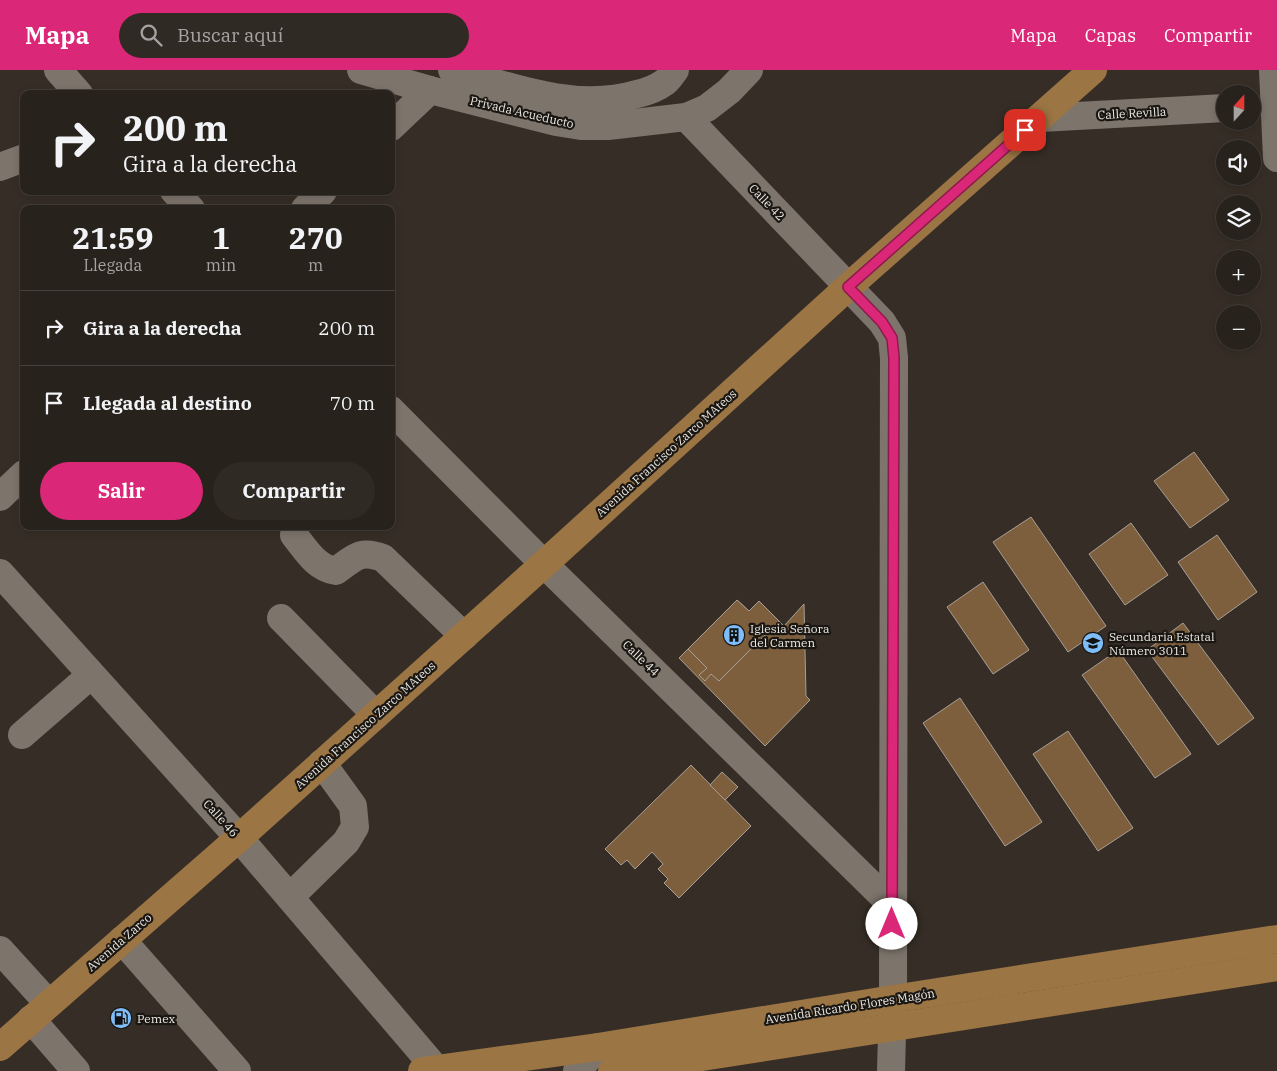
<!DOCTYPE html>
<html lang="es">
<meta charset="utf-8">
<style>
:root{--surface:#28221c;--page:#302a25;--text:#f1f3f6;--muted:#a5a4a3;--line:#443f3b;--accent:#db2777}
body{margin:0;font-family:"IBM Plex Serif",serif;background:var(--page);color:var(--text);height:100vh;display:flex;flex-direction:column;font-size:19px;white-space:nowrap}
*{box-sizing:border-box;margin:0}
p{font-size:16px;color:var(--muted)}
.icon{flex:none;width:28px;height:28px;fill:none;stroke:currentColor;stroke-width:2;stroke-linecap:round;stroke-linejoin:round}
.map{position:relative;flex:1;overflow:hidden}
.panel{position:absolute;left:20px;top:135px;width:375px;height:325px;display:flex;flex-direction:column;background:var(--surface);border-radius:10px;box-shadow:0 2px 8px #0003,0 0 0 1px var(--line)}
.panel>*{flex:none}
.banner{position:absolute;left:20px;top:20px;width:375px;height:105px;border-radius:10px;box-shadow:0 2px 8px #0003,0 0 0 1px var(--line);background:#28221c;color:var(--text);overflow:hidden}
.needle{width:32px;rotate:21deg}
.tools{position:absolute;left:1216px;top:15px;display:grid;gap:10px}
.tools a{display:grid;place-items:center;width:45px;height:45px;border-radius:50%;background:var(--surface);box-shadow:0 2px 8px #0003,0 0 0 1px var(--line);font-size:25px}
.pin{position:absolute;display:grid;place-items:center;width:42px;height:42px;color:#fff;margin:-21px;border-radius:10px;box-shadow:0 2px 8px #0006}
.me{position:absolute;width:55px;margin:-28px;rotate:0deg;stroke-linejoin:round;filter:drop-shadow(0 0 4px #0008)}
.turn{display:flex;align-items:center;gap:18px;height:105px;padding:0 20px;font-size:22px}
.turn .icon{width:65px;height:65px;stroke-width:2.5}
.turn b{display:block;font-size:35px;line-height:42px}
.eta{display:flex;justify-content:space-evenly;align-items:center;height:85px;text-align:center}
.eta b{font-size:30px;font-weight:700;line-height:35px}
.primary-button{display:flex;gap:10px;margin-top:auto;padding:10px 20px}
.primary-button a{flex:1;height:58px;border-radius:30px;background:var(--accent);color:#fff;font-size:20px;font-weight:700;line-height:58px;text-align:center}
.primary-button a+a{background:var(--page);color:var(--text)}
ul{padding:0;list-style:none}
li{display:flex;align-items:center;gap:15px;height:75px;padding:0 20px;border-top:1px solid var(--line)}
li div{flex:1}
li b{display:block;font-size:19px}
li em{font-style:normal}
header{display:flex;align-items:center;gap:30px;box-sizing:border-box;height:70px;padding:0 25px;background:var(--accent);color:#fff}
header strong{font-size:24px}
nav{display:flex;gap:28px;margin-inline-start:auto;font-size:18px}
.search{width:350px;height:45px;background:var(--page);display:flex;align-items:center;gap:12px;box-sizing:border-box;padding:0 18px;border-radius:28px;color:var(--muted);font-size:19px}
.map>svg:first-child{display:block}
.building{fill:#7d5f3e;stroke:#a99f96}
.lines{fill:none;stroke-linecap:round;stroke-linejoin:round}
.minor{stroke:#7d756c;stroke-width:28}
.major{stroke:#9c7544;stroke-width:28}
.route-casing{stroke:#8e194d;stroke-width:12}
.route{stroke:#db2777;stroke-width:9}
.labels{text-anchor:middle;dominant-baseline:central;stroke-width:4.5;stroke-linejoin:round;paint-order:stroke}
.street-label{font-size:12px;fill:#ebe7e1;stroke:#1a1713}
.poi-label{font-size:12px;fill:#ebe7e1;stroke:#1a1713;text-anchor:start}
</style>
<header>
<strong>Mapa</strong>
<div class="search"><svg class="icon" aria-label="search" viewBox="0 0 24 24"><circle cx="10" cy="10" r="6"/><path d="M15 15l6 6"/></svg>Buscar aquí</div>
<nav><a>Mapa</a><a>Capas</a><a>Compartir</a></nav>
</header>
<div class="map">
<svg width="1277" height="1001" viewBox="0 0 1277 1001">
<rect width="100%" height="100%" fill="#362e26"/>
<!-- building -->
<g class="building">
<path d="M1194 382 1229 430 1190 458 1154 411Z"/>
<path d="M1031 447 1106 556 1068 582 993 472Z"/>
<path d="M1131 453 1168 505 1125 535 1089 484Z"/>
<path d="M1217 465 1257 522 1218 550 1178 492Z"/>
<path d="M983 512 1029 580 993 604 947 537Z"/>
<path d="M737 530 749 541 759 531 784 556 804 534 806 626 810 630 765 676 679 588Z"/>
<path d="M737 530 749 541 759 531 779 551 719 611 711 604 705 611 699 605 707 598 688 579Z"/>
<path d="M1183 553 1254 648 1218 675 1147 580Z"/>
<path d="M1118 580 1191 684 1155 708 1082 605Z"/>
<path d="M960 628 1042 752 1005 776 923 653Z"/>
<path d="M1068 661 1133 758 1098 781 1033 684Z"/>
<path d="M691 695 751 756 679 828 664 813 668 809 658 799 663 794 652 782 635 799 627 790 621 795 605 779Z"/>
<path d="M722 702 738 717 725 730 710 715Z"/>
</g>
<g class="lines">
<!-- minor -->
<g class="minor">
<path d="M58 0 79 24"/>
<path d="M361 0 430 20 556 52 581 56H608L686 47 707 38 729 21 749 0"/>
<path d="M452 0C511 17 576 42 637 24 646 22 657 18 665 12 669 9 672 4 675 0"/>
<path d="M1273 0 1277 88"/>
<path d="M686 47 882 252 892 268 894 288 893 929 891 1001"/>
<path d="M1040 48 1225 38"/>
<path d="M391 57 430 20"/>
<path d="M0 97 24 88"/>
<path d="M174 121 191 139"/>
<path d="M305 139 323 121"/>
<path d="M391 340 544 494 892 835"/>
<path d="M0 427 24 404"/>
<path d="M294 465C306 480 316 498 336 501 354 488 360 479 383 488L464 566"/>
<path d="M0 503 239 768 438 1001"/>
<path d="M281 548 376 645"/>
<path d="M22 665 91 605"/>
<path d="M290 827 346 772 355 757 353 736 322 693"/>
<path d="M122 870 237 1001"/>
<path d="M0 880 49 934"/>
<path d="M31 949 76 1001"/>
<path d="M577 1001 598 977"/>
</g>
<!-- major -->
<g class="major">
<path d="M0 977 239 768 544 494 848 217 1093 0"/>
<path d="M422 1001 598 977 893 929 1277 869"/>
<path d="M612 1001 1277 897"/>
</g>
</g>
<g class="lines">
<!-- route casing -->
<g class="route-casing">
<path id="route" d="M892 854 894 288 892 268 882 252 848 217 1025 60"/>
</g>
<!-- route -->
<use href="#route" class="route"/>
</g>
<!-- icons -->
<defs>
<g id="building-disc" transform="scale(1.125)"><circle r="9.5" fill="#7fbdf9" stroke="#1a1713"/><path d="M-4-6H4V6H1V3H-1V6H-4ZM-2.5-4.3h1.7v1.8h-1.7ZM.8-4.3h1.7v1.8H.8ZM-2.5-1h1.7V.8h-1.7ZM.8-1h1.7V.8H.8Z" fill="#111"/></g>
<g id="school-disc" transform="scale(1.125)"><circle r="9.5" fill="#7fbdf9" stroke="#1a1713"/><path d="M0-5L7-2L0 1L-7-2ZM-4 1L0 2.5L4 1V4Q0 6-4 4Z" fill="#111"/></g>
<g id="fuel-disc" transform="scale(1.125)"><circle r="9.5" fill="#7fbdf9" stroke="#1a1713"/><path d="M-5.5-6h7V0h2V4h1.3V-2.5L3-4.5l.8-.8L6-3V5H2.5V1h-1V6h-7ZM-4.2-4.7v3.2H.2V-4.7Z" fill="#111"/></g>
</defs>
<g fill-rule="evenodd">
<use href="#building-disc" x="734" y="565"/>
<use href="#school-disc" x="1093" y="573"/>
<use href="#fuel-disc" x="121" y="948"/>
</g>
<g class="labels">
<!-- street labels -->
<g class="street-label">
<text transform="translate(522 42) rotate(13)">Privada Acueducto</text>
<text transform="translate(1132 43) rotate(-3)">Calle Revilla</text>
<text transform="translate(767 132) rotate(46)">Calle 42</text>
<text transform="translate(666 383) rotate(-42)">Avenida Francisco Zarco MAteos</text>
<text transform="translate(641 588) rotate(44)">Calle 44</text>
<text transform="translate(365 655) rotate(-42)">Avenida Francisco Zarco MAteos</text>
<text transform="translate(221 748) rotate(48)">Calle 46</text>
<text transform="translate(119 872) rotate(-41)">Avenida Zarco</text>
<text transform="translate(850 936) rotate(-9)">Avenida Ricardo Flores Magón</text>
</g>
<!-- poi labels -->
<g class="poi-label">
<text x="750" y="558">Iglesia Señora<tspan x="750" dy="14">del Carmen</tspan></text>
<text x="1109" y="566">Secundaria Estatal<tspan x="1109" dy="14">Número 3011</tspan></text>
<text x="137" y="948">Pemex</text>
</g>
</g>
</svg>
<div class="tools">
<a><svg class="needle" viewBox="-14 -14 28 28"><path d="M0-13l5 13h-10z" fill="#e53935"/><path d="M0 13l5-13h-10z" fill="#a5a4a3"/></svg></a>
<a><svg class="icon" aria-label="sound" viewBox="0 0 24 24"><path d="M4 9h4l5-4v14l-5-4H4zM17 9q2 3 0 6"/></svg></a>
<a><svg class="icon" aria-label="layers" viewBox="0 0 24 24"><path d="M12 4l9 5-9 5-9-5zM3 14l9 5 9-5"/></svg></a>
<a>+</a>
<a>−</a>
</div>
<div class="pin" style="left:1025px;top:60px;background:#d93025"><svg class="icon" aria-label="arrive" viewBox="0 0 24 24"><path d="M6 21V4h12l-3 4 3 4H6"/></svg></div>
<svg class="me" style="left:892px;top:854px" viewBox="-20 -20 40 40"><circle r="19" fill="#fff"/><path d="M0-13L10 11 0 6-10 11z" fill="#db2777"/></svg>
<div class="banner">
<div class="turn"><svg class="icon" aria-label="right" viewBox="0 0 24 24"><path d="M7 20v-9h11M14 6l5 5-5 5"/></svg><div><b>200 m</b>Gira a la derecha</div></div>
</div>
<section class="panel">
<div class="eta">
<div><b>21:59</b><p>Llegada</p></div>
<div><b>1</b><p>min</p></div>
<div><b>270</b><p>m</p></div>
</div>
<ul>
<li><svg class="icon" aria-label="right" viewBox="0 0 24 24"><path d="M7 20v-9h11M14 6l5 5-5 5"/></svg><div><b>Gira a la derecha</b></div><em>200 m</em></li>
<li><svg class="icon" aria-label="arrive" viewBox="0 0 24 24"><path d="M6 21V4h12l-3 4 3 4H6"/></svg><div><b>Llegada al destino</b></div><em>70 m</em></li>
</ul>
<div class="primary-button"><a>Salir</a><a>Compartir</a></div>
</section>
</div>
